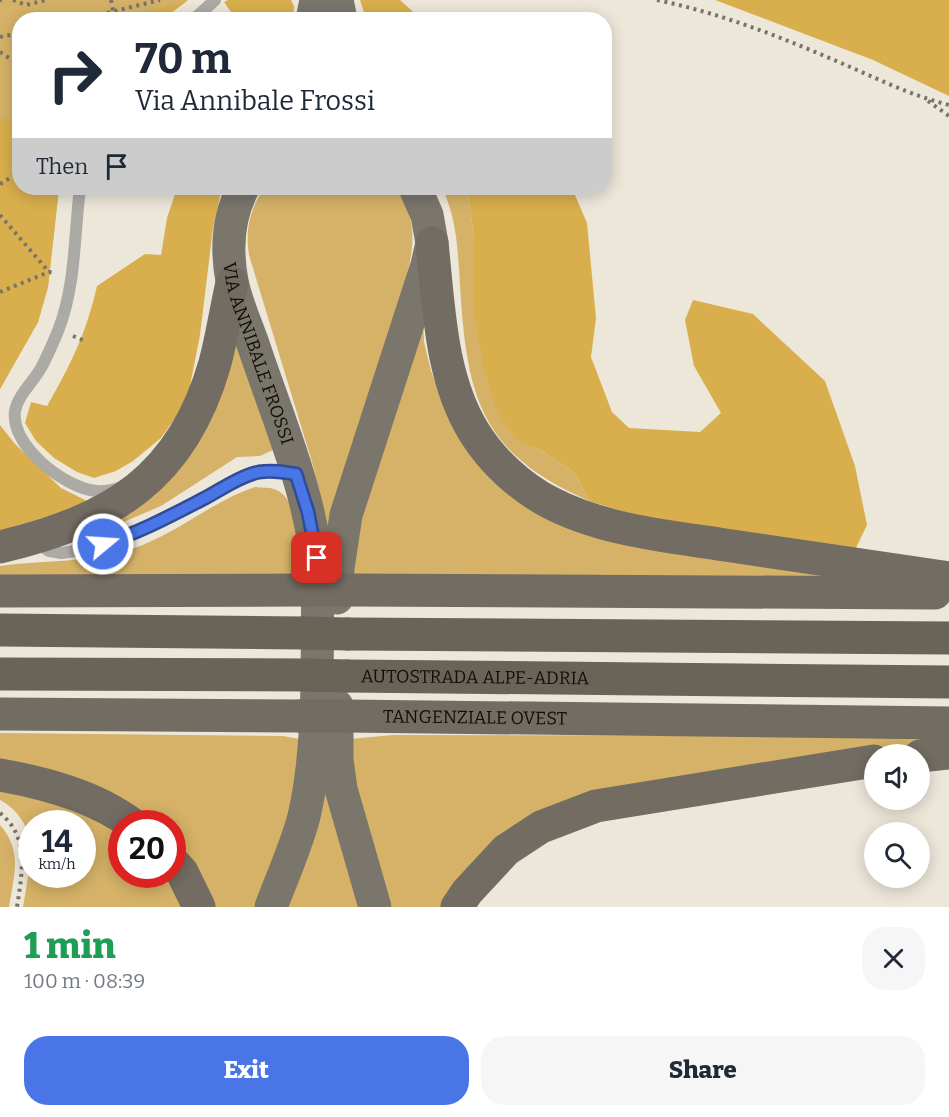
<!DOCTYPE html>
<meta charset="utf-8">
<style>
:root{--surface:#fff;--page:#f6f6f7;--text:#1f2937;--muted:#747a83;--accent:#4975e7}
body{margin:0;font-family:Bitter,serif;background:var(--page);color:var(--text);height:100vh;display:flex;flex-direction:column;font-size:22px;white-space:nowrap}
*{box-sizing:border-box;margin:0}
p{font-size:20px;color:var(--muted)}
.icon{flex:none;width:33px;height:33px;fill:none;stroke:currentColor;stroke-width:2;stroke-linecap:round;stroke-linejoin:round}
.map{position:relative;height:907px;overflow:hidden}
.drawer{display:flex;flex-direction:column;background:var(--surface);flex:1}
.drawer>*{flex:none}
.top-card{position:absolute;left:12px;top:12px;width:600px;height:183px;border-radius:24px;box-shadow:0 3px 15px #0003;background:#fff;color:var(--text);overflow:hidden}
.fabs{position:absolute;left:864px;top:744px;display:grid;gap:12px}
.fabs a{display:grid;place-items:center;width:66px;height:66px;border-radius:50%;background:var(--surface);box-shadow:0 3px 15px #0003;font-size:30px}
.speed{position:absolute;left:18px;top:810px;display:flex;gap:12px;font-size:30px;font-weight:700;text-align:center}
.speed>*{display:grid;place-content:center;width:78px;height:78px;border-radius:50%;background:var(--surface);box-shadow:0 3px 15px #0003;line-height:1}
.speed small{font-size:15px;font-weight:400}
.speed .limit{border:9px solid #d22;background:#fff;color:#111}
.pin{position:absolute;display:grid;place-items:center;width:51px;height:51px;color:#fff;margin:-26px;border-radius:12px;box-shadow:0 3px 9px #0006}
.me{position:absolute;width:66px;margin:-33px;rotate:72deg;stroke-linejoin:round;filter:drop-shadow(0 0 4px #0008)}
.turn{display:flex;align-items:center;gap:21px;height:126px;padding:0 24px;font-size:27px}
.turn .icon{width:78px;height:78px;stroke-width:2.5}
.turn b{display:block;font-size:42px;line-height:51px}
.then{display:flex;align-items:center;height:57px;padding:0 24px;background:#0003;gap:12px;font-size:22px}
.round{display:grid;place-items:center;flex:none;width:63px;height:63px;border-radius:24px;background:var(--page)}
.head{display:flex;align-items:center;justify-content:space-between;height:102px;padding:0 24px}
h1{font-size:36px;font-weight:800;line-height:45px;color:#1e9e55}
.action{display:flex;gap:12px;margin-top:auto;padding:12px 24px}
.action a{flex:1;height:69px;border-radius:24px;background:var(--accent);color:#fff;font-size:24px;font-weight:800;line-height:69px;text-align:center}
.action a+a{background:var(--page);color:var(--text)}
.map>svg:first-child{display:block}
.green{fill:#d5b267}
.forest{fill:#d9af4d}
.lines{fill:none;stroke-linecap:round;stroke-linejoin:round}
.path{stroke:#78746b;stroke-width:4;stroke-dasharray:3 4.5;stroke-linecap:butt}
.service{stroke:#acaaa4;stroke-width:12}
.primary{stroke:#7a766c;stroke-width:33}
.trunk{stroke:#726c62;stroke-width:33}
.motorway{stroke:#696358;stroke-width:33}
.trunk-bridge{stroke:#726c62;stroke-width:33}
.motorway-bridge{stroke:#696358;stroke-width:33}
.route-casing{stroke:#2f4c96;stroke-width:15}
.route{stroke:#4975e7;stroke-width:10}
.labels{text-anchor:middle;dominant-baseline:central;stroke-width:6;stroke-linejoin:round;paint-order:stroke}
.street-label{font-size:18px;fill:#110f0a;stroke:#ede7da}
</style>
<div class="map">
<svg width="949" height="907" viewBox="0 0 949 907">
<rect width="100%" height="100%" fill="#ede7da"/>
<!-- green -->
<g class="green">
<path d="M0 0H188L163 19 20 20V188H59L48 287 38 322 0 389Z"/>
<path d="M264 188H397C416 216 415 243 407 275L328 545 321 496 312 462 249 255C245 230 250 209 264 188Z"/>
<path d="M442 188H467L474 237 517 440 544 452 575 473 589 501C480 453 467 398 460 286 458 252 457 218 442 188Z"/>
<path d="M423 318 424 342 431 371 446 411 531 503 867 578 349 580 352 546Z"/>
<path d="M232 330 273 450 260 456 237 457 161 506 100 532 68 540 171 479 186 461 208 425Z"/>
<path d="M255 487C261 488 269 487 274 489 301 497 300 556 301 579H0V566C42 560 86 563 128 550 173 537 210 502 255 487Z"/>
<path d="M0 733 283 736 300 739 293 799 258 907H213L187 858 173 844 172 824 151 823 143 816 0 767Z"/>
<path d="M393 735 949 736V742L602 794 445 907H392L358 798 350 739Z"/>
<path d="M323 769 359 907H286Z"/>
<path d="M0 786 42 794 121 829 122 874 171 875 190 907H23L31 859 32 874H82V824H32L31 842C26 823 17 809 0 800Z"/>
<path d="M0 825C23 851 14 876 9 907H0Z"/>
</g>
<!-- forest -->
<g class="forest">
<path d="M228 0H291L294 6 293 19H236L224 2Z"/>
<path d="M360 0H400L421 19H366Z"/>
<path d="M715 0H949V96L873 60Z"/>
<path d="M187 1 163 19H119Z"/>
<path d="M0 118 19 121 20 188H59L48 287 38 322 0 389Z"/>
<path d="M177 188H225L220 196 213 228 200 335 187 401 161 438 133 461 116 471 94 478 77 472 54 458 36 441 25 423 31 402 47 406C71 364 86 334 97 286L145 254 161 255 167 218Z"/>
<path d="M467 188H572L587 223 596 318 591 357 612 412 629 428 700 432 721 413 694 366 685 320 693 300 753 314 825 381 855 466 867 525 854 552 644 518 589 501 575 473 544 452 516 440 497 411 484 369 474 313V237Z"/>
<path d="M0 425 15 444 61 488 91 503 0 531Z"/>
</g>
<g class="lines">
<!-- path -->
<g class="path">
<path d="M13 0 26 5 46 0"/>
<path d="M111 0 115 20"/>
<path d="M657 0C719 13 776 35 834 60 872 76 909 95 949 105"/>
<path d="M0 2V0"/>
<path d="M78 20 160 0"/>
<path d="M0 37 20 33"/>
<path d="M0 52 20 65"/>
<path d="M928 101 949 116"/>
<path d="M0 184 20 172"/>
<path d="M0 215 49 272"/>
<path d="M0 292 49 272 54 273"/>
<path d="M73 336 85 341"/>
<path d="M0 813C30 837 22 873 17 907"/>
</g>
<!-- service -->
<g class="service">
<path d="M193 20 215 0"/>
<path d="M80 188C74 236 76 285 58 331 53 343 47 357 41 368 33 382 18 395 15 411 10 446 66 489 97 491 104 492 112 490 119 488"/>
<path d="M35 542 49 551 62 553 81 550 124 537 165 519 248 475 269 471 294 474"/>
</g>
<!-- primary -->
<g class="primary">
<path d="M337 0 341 20"/>
<path d="M312 20 316 0"/>
<path id="s1" d="M243 188C228 217 226 249 232 281 236 303 247 326 254 347 279 422 314 500 318 580 316 657 321 737 305 812 298 843 282 877 271 907"/>
<path d="M337 598 338 568 346 515 427 265 432 243 427 215 415 188"/>
<path d="M337 706V760L341 789 375 907"/>
</g>
<!-- trunk -->
<g class="trunk">
<path d="M432 243C439 306 440 377 474 432 491 460 520 487 549 502 602 530 666 536 725 545 799 556 874 567 949 578"/>
<path d="M0 547C112 520 182 479 215 363 222 337 226 309 232 283"/>
<path d="M348 590 935 593"/>
<path d="M0 591 304 590"/>
<path d="M0 714 300 716"/>
<path id="s2" d="M347 716 949 723"/>
<path d="M920 756 949 753"/>
<path d="M0 775C45 783 95 796 132 824"/>
<path d="M172 861 182 872 199 907"/>
<path d="M457 907 467 892 506 850 541 827 596 806 874 761"/>
</g>
<!-- motorway -->
<g class="motorway">
<path d="M0 630 303 633"/>
<path d="M348 634 949 638"/>
<path d="M0 674 306 675"/>
<path id="s3" d="M347 676 949 682"/>
</g>
<!-- trunk-bridge -->
<g class="trunk-bridge">
<path d="M304 590H348"/>
<path d="M300 716H347"/>
</g>
<!-- motorway-bridge -->
<g class="motorway-bridge">
<path d="M303 633 348 634"/>
<path d="M306 675 347 676"/>
</g>
</g>
<g class="lines">
<!-- route casing -->
<g class="route-casing">
<path id="route" d="M103 544C139 533 172 515 205 498 222 489 240 476 259 472 272 470 284 472 296 474L308 512 317 558"/>
</g>
<!-- route -->
<use href="#route" class="route"/>
</g>
<g class="labels">
<!-- street labels -->
<g class="street-label">
<text stroke="none"><textPath href="#s1" startOffset="172">VIA ANNIBALE FROSSI</textPath></text>
<text stroke="none"><textPath href="#s3" startOffset="128">AUTOSTRADA ALPE-ADRIA</textPath></text>
<text stroke="none"><textPath href="#s2" startOffset="128">TANGENZIALE OVEST</textPath></text>
</g>
</g>
</svg>
<div class="fabs">
<a><svg class="icon" aria-label="sound" viewBox="0 0 24 24"><path d="M4 9h4l5-4v14l-5-4H4zM17 9q2 3 0 6"/></svg></a>
<a><svg class="icon" aria-label="search" viewBox="0 0 24 24"><circle cx="10" cy="10" r="6"/><path d="M15 15l6 6"/></svg></a>
</div>
<div class="speed"><div>14<small>km/h</small></div><div class="limit">20</div></div>
<div class="pin" style="left:317px;top:558px;background:#d93025"><svg class="icon" aria-label="arrive" viewBox="0 0 24 24"><path d="M6 21V4h12l-3 4 3 4H6"/></svg></div>
<svg class="me" style="left:103px;top:544px" viewBox="-20 -20 40 40"><circle r="17" fill="#4975e7" stroke="#fff" stroke-width="3"/><path d="M0-11L8 9 0 5-8 9z" fill="#fff"/></svg>
<div class="top-card">
<div class="turn"><svg class="icon" aria-label="right" viewBox="0 0 24 24"><path d="M7 20v-9h11M14 6l5 5-5 5"/></svg><div><b>70 m</b>Via Annibale Frossi</div></div>
<div class="then">Then<svg class="icon" aria-label="arrive" viewBox="0 0 24 24"><path d="M6 21V4h12l-3 4 3 4H6"/></svg></div>
</div>
</div>
<section class="drawer">
<div class="head"><div><h1>1 min</h1><p>100 m · 08:39</p></div><a class="round"><svg class="icon" aria-label="close" viewBox="0 0 24 24"><path d="M6 6l12 12M18 6L6 18"/></svg></a></div>
<div class="action"><a>Exit</a><a>Share</a></div>
</section>
